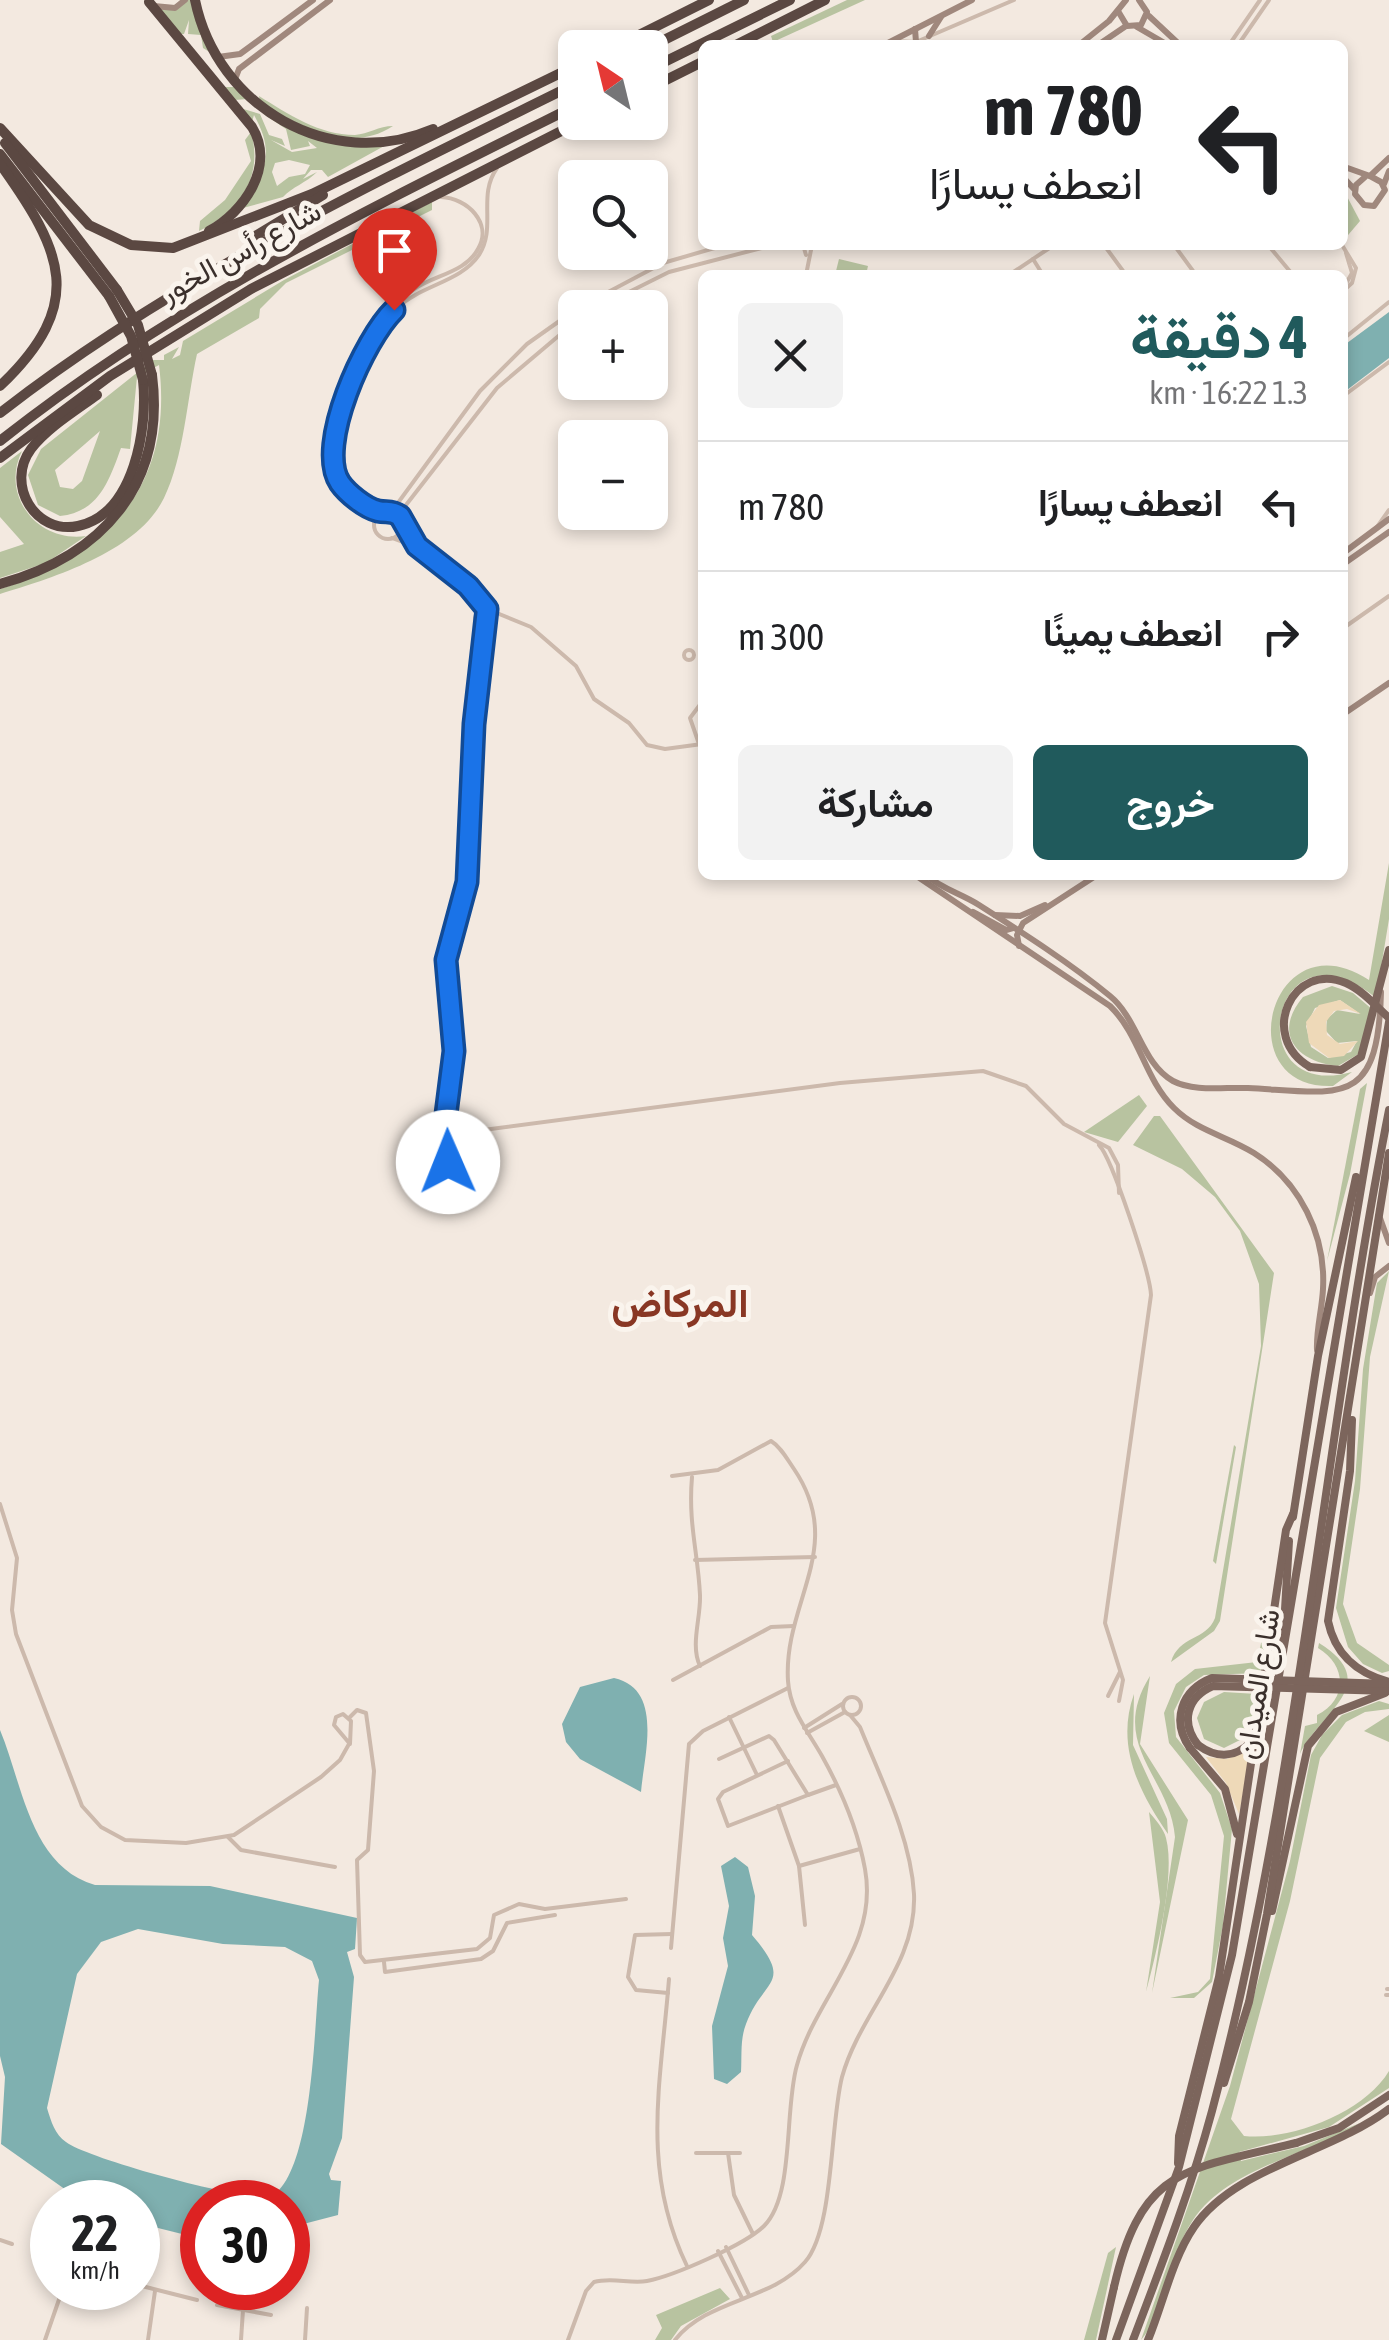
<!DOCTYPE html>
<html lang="ar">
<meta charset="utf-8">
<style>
:root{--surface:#fff;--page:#f2f2f2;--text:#202124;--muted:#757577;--line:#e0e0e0;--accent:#205a5c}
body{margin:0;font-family:"Asap Condensed",Vazirmatn,sans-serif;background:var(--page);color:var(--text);direction:rtl;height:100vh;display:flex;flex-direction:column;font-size:38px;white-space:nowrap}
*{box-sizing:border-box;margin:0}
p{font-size:32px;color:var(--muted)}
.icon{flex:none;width:55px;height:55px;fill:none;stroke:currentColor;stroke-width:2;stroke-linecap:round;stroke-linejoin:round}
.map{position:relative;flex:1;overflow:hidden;direction:ltr}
.drawer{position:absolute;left:698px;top:270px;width:650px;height:610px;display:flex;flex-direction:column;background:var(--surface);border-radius:15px;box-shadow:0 5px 15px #0003;direction:rtl}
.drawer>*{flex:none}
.hud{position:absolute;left:698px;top:40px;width:650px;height:210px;border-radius:15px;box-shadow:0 5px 15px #0003;direction:rtl;background:#fff;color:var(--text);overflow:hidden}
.needle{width:65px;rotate:325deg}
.controls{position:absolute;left:558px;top:30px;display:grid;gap:20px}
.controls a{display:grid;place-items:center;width:110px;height:110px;border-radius:15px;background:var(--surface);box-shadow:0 5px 15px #0003;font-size:50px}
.speed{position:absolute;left:30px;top:2180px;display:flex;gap:20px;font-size:50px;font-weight:700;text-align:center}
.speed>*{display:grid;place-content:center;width:130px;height:130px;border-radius:50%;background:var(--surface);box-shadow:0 5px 15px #0003;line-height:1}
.speed small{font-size:25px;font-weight:400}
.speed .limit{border:15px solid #d22;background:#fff;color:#111}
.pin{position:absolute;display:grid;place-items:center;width:85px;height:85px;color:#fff;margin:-102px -42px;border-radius:50% 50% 50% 0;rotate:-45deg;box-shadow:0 0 10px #0007}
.pin .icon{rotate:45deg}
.me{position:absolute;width:110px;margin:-55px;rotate:359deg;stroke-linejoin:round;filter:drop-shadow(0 0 8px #0008)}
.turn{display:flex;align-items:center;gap:35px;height:210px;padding:0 40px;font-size:45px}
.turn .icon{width:130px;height:130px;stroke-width:2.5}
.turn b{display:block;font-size:70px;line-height:85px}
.round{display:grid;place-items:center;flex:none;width:105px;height:105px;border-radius:15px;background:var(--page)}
.overview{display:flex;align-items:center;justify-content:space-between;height:170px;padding:0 40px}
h1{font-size:60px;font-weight:700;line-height:75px;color:var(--accent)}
.action{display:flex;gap:20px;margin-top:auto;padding:20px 40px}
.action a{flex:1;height:115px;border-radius:15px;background:var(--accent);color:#fff;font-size:40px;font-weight:700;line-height:115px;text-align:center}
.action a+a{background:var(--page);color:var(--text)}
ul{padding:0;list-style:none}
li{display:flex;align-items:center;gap:30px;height:130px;padding:0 40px;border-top:2px solid var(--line)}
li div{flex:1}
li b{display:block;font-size:38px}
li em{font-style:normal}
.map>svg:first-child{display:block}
.green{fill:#b8c3a0;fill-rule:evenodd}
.sand{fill:#eed9b8}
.water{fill:#7fb0b0;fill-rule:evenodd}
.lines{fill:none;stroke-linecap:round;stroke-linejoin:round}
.street{stroke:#ccb9ac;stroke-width:4}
.secondary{stroke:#a0887d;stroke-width:6}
.primary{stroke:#7c655c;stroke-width:8}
.highway{stroke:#5b4842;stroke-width:10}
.primary-bridge{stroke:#7c655c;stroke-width:8}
.highway-bridge{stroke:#5b4842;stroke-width:10}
.route-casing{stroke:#114b97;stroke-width:25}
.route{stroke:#1a73e8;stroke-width:18}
.labels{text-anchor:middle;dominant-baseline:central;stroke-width:10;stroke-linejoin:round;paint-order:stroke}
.street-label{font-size:30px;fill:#3a2f2b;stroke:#faf4ed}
.district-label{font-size:40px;font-weight:bold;fill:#893724;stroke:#faf4ed}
</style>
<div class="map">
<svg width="1389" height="2340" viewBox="0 0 1389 2340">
<rect width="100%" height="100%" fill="#f3e9e0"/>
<!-- green -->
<g class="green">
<path d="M187 0H192L211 53 203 48 201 35 188 34 189 20 184 34H180L158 9H175Z"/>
<path d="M847 0H865L773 42 771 36Z"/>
<path d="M224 87H235L247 99 235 100 240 108 260 114 269 135 282 139 285 146 271 140 292 152 317 148 308 141 310 146 291 150 286 129 262 113C301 135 340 149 386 145L328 177 322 170H311L303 179 317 172C306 183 292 187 283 197L243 208C266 169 275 153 254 115L252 122ZM289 160 310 165 305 174 289 177 277 186 272 172 275 163Z"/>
<path d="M259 96C288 114 319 135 355 135 368 134 379 126 393 126 349 155 301 126 260 103Z"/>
<path d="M251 132C263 174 243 209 199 231L200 221 225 200 251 161 245 140Z"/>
<path d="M1343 189 1360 221 1343 241H1342Z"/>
<path d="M432 202V210L286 283 260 309 259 318 197 354C187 399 184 457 164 498 138 552 52 578 0 594V589C110 555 174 484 159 365L137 377 130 449 121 448C109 481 99 512 60 516L38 505 28 475 41 449 153 360H164V355L179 347 172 359 180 355 183 341 284 280ZM100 431 82 481 73 489 60 487 55 470Z"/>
<path d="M839 259 868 266 866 275H835Z"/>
<path d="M22 451C0 495 37 543 86 536L46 563 0 578V552L24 544 0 517V468Z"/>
<path d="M1389 863V919L1376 998C1270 911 1237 1104 1352 1072L1333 1086C1226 1090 1270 915 1369 980Z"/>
<path d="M1332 986 1353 993 1373 1010 1362 1052 1338 1066C1297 1062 1272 1034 1303 997ZM1340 1000 1360 1014 1337 1010 1327 1019 1326 1031 1337 1043 1357 1041 1351 1052 1328 1058 1311 1047 1306 1026 1315 1008Z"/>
<path d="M1367 1083 1350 1174 1327 1261 1360 1089Z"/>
<path d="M1139 1095 1147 1106 1118 1142 1084 1132Z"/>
<path d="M1154 1116H1160L1274 1273 1220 1621 1214 1631 1171 1662C1179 1635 1206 1641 1215 1618L1261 1346 1259 1284 1240 1231 1215 1197 1182 1169 1133 1145Z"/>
<path d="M1389 1271 1370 1357 1360 1489 1343 1604 1357 1643 1389 1665V1671L1382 1673 1363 1664 1348 1647 1336 1608 1355 1481 1363 1369 1377 1283Z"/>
<path d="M1234 1445 1236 1447 1216 1564 1213 1561Z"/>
<path d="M1269 1606 1262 1673 1204 1675 1186 1687 1174 1711 1176 1737 1220 1793 1232 1829 1223 1925 1212 1982 1194 1998H1170L1198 1992 1210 1979 1224 1836 1211 1795 1169 1743 1164 1713 1176 1684 1195 1669 1257 1662Z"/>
<path d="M1319 1643C1385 1684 1319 1713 1300 1754L1305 1726 1317 1723V1715C1348 1700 1347 1665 1318 1648Z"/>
<path d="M1150 1676 1140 1744 1188 1820 1152 1993 1175 1837C1170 1776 1107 1745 1150 1676Z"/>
<path d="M1224 1692 1257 1694 1248 1736 1224 1748 1204 1739 1197 1718 1204 1702Z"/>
<path d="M1134 1694 1133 1745 1167 1819 1168 1834C1140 1793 1115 1747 1134 1694Z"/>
<path d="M1379 1701 1389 1704V1709L1365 1712 1346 1722 1320 1758 1290 1901 1231 2119 1244 2136C1290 2141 1364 2113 1389 2071V2088L1329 2127 1239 2152 1241 2161 1304 2146 1360 2123C1308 2156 1229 2167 1193 2220 1169 2255 1167 2310 1141 2340L1230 2086 1290 1861 1311 1755 1322 1735 1342 1715Z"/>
<path d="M1389 1715V1742L1364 1731Z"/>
<path d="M1149 1812C1155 1819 1164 1829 1166 1838 1176 1875 1156 1955 1146 1992L1160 1902Z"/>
<path d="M1116 2247 1096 2340H1084L1108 2253Z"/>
<path d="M720 2288 730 2299 681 2326 671 2340H655L662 2328 656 2315Z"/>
</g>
<!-- sand -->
<g class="sand">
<path d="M1340 1000 1361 1014 1347 1009 1334 1011 1326 1022 1327 1035 1340 1044 1358 1041 1344 1056 1329 1058 1309 1043 1306 1022 1319 1005Z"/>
<path d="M1251 1749 1239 1814 1226 1783 1206 1757 1227 1759Z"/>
</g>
<!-- water -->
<g class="water">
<path d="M1389 312V358L1343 393V346Z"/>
<path d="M614 1678C664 1689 644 1755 641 1792L580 1759 566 1742 562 1724 580 1687Z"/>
<path d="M0 1730C23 1785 30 1866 95 1885L210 1886 357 1918 355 1949 347 1952 354 1977 342 2138 329 2174 331 2180 341 2181 338 2215 288 2228V2202H202V2239L138 2223V2202H83L1 2144 5 2077 0 2056ZM138 1929 223 1944 285 1947 312 1961 319 1980C314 2028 313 2172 271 2197 247 2202 88 2159 66 2142 55 2135 51 2121 47 2108L77 1974 101 1942Z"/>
<path d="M735 1857 748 1867 755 1896 752 1935C795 1985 763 1978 746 2024 740 2039 742 2056 741 2072L727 2084 714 2079 712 2026 728 1966 723 1938 729 1906 721 1866Z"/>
</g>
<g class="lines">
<!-- street -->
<g class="street">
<path d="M892 41 916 42 1014 0"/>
<path d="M1229 45 1260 0"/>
<path d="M1238 45 1269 0"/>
<path d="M803 245 806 255"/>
<path d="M1104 245 1126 275"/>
<path d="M1174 245 1196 275"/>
<path d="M1268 245 1293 275"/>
<path d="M1342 245 1356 268 1352 283 1342 292"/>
<path d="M1033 259 1043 275"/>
<path d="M806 275 812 245"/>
<path d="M1009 275 1054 245"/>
<path d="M1343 289 1352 273 1346 253"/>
<path d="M578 308 663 263 725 245"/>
<path d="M597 308 669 272 773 245"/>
<path d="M1342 340 1389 302"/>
<path d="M1342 397 1389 362"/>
<circle cx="388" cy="525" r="14"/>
<path d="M392 511 480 391 527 344 575 310"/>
<path d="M381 512C364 505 343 493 336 474 321 436 368 334 397 308 421 285 461 282 479 255 497 227 477 196 497 168"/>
<path d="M401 518 406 505 497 388 575 322"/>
<path d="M374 522C361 499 333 493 329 463 327 445 335 427 340 410 355 361 370 319 414 289 435 275 466 272 478 249 493 223 467 198 441 197"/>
<path d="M403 524 417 545 468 586 487 609 531 627 576 666 594 699 629 723 647 745 665 749 702 744"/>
<path d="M1377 527 1389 510"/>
<path d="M392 538 416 547"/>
<path d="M1342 629 1389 596"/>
<circle cx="689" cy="655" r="5"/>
<path d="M474 724 486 610"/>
<path d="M699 744 690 718 702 702"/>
<path d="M445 1135 840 1083 983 1071 1026 1086 1064 1124 1109 1148 1118 1165 1119 1193"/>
<path d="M1099 1145C1112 1158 1150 1273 1151 1295L1105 1623 1123 1680 1119 1701"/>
<path d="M447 1163 444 1126 454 1051 446 960 469 862 475 618 480 602"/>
<path d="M692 1477C688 1524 698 1552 700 1595 701 1618 690 1645 700 1666"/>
<path d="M0 1504 17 1558 12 1610 16 1634 82 1806 101 1827 125 1840 186 1843 234 1835 321 1777 340 1760 349 1744"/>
<path d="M695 1560 815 1557"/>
<path d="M673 1680 771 1627 794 1626"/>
<path d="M1108 1696 1120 1672"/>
<circle cx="852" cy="1706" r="9"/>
<path d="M343 1714 351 1721 350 1744 334 1725 336 1717Z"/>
<path d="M350 1717 357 1710 366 1713 374 1771 368 1850 357 1860 360 1955 365 1962 477 1949 490 1938 494 1915 519 1904 545 1909 626 1899"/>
<path d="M729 1717 757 1775"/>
<path d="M804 1728 842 1704"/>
<path d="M807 1733 845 1712"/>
<path d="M719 1759 769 1736 774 1740 808 1795 728 1826 718 1799 723 1792 788 1761"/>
<path d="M808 1795 836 1785"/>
<path d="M778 1806 799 1866 805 1925"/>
<path d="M228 1837 241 1850 335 1867"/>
<path d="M799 1866 860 1849"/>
<path d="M671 1948 689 1744 703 1731 788 1688"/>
<path d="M384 1962 385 1972 481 1959 493 1951 507 1923 555 1915"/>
<path d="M669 1979C661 2082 640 2169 687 2266"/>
<path d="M1387 1989H1389"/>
<path d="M668 1993 636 1990 628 1977 635 1935 672 1934"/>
<path d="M1386 1995H1389"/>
<path d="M696 2153H740"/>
<path d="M728 2153 734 2195 753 2234"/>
<path d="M0 2240 12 2244"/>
<path d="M726 2247 749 2295"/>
<path d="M718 2251 742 2298"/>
<path d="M44 2256 52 2259"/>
<path d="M138 2285 197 2300"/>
<path d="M217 2305 271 2315"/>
<path d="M45 2340 63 2288"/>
<path d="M148 2340 155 2291"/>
<path d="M241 2340 243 2310"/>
<path d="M305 2340 307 2308"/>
<path d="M568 2340 586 2291 594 2282C612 2277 630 2284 647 2281 673 2276 745 2245 764 2226 795 2195 784 2109 797 2065 816 1996 879 1946 865 1869 858 1831 841 1790 822 1756 808 1731 790 1711 788 1681 783 1602 847 1547 794 1469 787 1459 781 1447 771 1441L718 1470 672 1476"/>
<path d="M675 2340C707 2299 771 2301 805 2262 834 2229 830 2124 842 2077 860 2012 917 1965 914 1894 911 1838 881 1779 860 1727L850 1715"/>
</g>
<!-- secondary -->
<g class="secondary">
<path d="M154 6 175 8 185 0"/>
<path d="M1118 11 1127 26 1141 25 1147 12 1139 0"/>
<path d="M1149 16 1180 45"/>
<path d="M1137 27 1168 45"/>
<path d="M915 29 916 42"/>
<path d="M929 36 941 17"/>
<path d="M884 45 972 0"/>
<path d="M1079 45 1109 21 1126 0"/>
<path d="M1098 45 1126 26"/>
<path d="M218 57 240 54 313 0"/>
<path d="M234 82 239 69 330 0"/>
<path d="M1342 166 1370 176 1389 158"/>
<path d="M1342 176 1354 189"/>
<path d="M1365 177 1356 185 1355 194 1364 205 1374 206 1385 190 1381 182 1370 176"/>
<path d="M1384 184 1389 171"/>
<path d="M1342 554 1389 519"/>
<path d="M1342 565 1389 532"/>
<path d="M1342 715 1389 683"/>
<path d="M915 875 1110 1006C1140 1035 1144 1078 1174 1108 1197 1131 1227 1136 1254 1153 1300 1182 1326 1235 1323 1289 1322 1310 1316 1330 1317 1350"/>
<path d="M926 875C940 888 962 894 979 905 1023 933 1070 963 1110 996 1138 1019 1142 1064 1173 1081 1194 1092 1224 1087 1248 1088 1341 1093 1378 1109 1381 992"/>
<path d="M973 912 1006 930 1013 928"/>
<path d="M995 915 1020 916 1045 905"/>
<path d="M1019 946 1017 935 1023 923 1097 875"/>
<path d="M1380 1218 1389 1243"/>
<path d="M1370 1293 1375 1277 1389 1266"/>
</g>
<!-- primary -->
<g class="primary">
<path d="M1310 1067 1341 1070 1361 1057 1389 950"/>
<path d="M1352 1420 1350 1471 1328 1621C1335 1655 1357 1673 1389 1682"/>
<path d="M1293 1517 1318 1356 1356 1177"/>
<path d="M1282 1661 1289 1541"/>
<path d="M1198 1745C1217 1759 1236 1758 1252 1741"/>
<path d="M1190 1748 1225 1789 1237 1834"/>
<path d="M1272 1911 1308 1746 1336 1712 1385 1693"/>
<path d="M1224 2083 1249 2002 1267 1914 1389 1153"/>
<path d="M1296 2143 1339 2128 1389 2095"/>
<path d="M1178 2163 1179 2136 1219 1977 1286 1530 1293 1514"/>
<path d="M1102 2340 1114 2287"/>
<path d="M1116 2340 1179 2167 1232 1955 1389 1022"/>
<path d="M1133 2340C1162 2264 1191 2189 1212 2111 1300 1783 1323 1442 1389 1110"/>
<path d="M1148 2340C1163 2304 1172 2259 1194 2227 1235 2167 1332 2153 1389 2109"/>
</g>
<!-- highway -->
<g class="highway">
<path d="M195 0C217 107 330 173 433 129"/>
<path d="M149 2 252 127C276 166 244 212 209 231"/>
<path d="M736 45 825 0"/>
<path d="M613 48 709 0"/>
<path d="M648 48 744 0"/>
<path d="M650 69 790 0"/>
<path d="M650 88 702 62"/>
<path d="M0 128 89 225 131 245 173 248 312 194 575 66"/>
<path d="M5 143 117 290"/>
<path d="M0 154 109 296"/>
<path d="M0 164C63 252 87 303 0 386"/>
<path d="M252 238 323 195"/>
<path d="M97 395C75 411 47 428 31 449 5 484 35 535 78 526 135 514 148 426 143 380"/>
<path d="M0 413C176 276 377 182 575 84"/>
<path d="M0 441C176 301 375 206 575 106"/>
<path d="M0 458 110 376 251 289 579 122"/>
<path d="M0 584C102 556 166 485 152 375"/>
</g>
<!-- primary-bridge -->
<g class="primary-bridge">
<path d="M1310 1067C1257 1036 1293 960 1346 983 1362 990 1376 1006 1389 1018"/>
<path d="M1198 1745C1180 1722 1187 1697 1213 1686L1389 1691"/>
<path d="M1190 1748C1171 1721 1181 1690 1212 1678L1389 1684"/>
<path d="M1114 2287C1142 2165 1187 2170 1296 2143"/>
</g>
<!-- highway-bridge -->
<g class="highway-bridge">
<path d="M117 290 138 325 152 375"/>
<path d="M109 296 131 336 143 380"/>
</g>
</g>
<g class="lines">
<!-- route casing -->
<g class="route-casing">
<path id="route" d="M394 310C365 338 315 446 340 483 347 493 365 508 378 511 387 513 391 510 400 516L417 546 468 586 487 609 474 724 467 882 446 960 454 1051 445 1122 448 1162"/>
</g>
<!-- route -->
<use href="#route" class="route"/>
</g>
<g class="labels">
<!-- street labels -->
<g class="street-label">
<text transform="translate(240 251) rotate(-29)">شارع رأس الخور</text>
<text transform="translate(1257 1684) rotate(-81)">شارع الميدان</text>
</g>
<!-- district labels -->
<g class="district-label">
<text x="680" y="1302">المركاض</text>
</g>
</g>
</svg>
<div class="controls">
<a><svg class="needle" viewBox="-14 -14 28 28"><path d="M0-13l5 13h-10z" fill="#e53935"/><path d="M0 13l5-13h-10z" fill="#757577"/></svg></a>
<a><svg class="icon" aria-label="search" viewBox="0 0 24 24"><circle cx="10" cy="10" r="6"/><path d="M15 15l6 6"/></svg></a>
<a>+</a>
<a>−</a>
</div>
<div class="speed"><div>22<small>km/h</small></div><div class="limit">30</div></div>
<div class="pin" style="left:394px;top:310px;background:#d93025"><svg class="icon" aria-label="arrive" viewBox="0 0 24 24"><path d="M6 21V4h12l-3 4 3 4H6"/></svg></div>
<svg class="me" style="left:448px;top:1162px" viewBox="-20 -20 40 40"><circle r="19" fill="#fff"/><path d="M0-13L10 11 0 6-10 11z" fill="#1a73e8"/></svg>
<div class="hud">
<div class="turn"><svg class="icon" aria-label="left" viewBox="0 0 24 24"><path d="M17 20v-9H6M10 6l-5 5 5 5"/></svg><div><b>780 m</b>انعطف يسارًا</div></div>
</div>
<section class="drawer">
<div class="overview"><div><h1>4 دقيقة</h1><p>1.3 km · 16:22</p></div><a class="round"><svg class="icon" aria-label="close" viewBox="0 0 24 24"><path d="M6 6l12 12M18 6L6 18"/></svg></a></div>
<ul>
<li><svg class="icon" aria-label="left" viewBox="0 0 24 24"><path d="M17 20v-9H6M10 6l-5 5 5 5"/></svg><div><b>انعطف يسارًا</b></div><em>780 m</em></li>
<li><svg class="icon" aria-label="right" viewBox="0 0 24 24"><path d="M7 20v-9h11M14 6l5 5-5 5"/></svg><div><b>انعطف يمينًا</b></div><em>300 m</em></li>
</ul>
<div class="action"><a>خروج</a><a>مشاركة</a></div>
</section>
</div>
